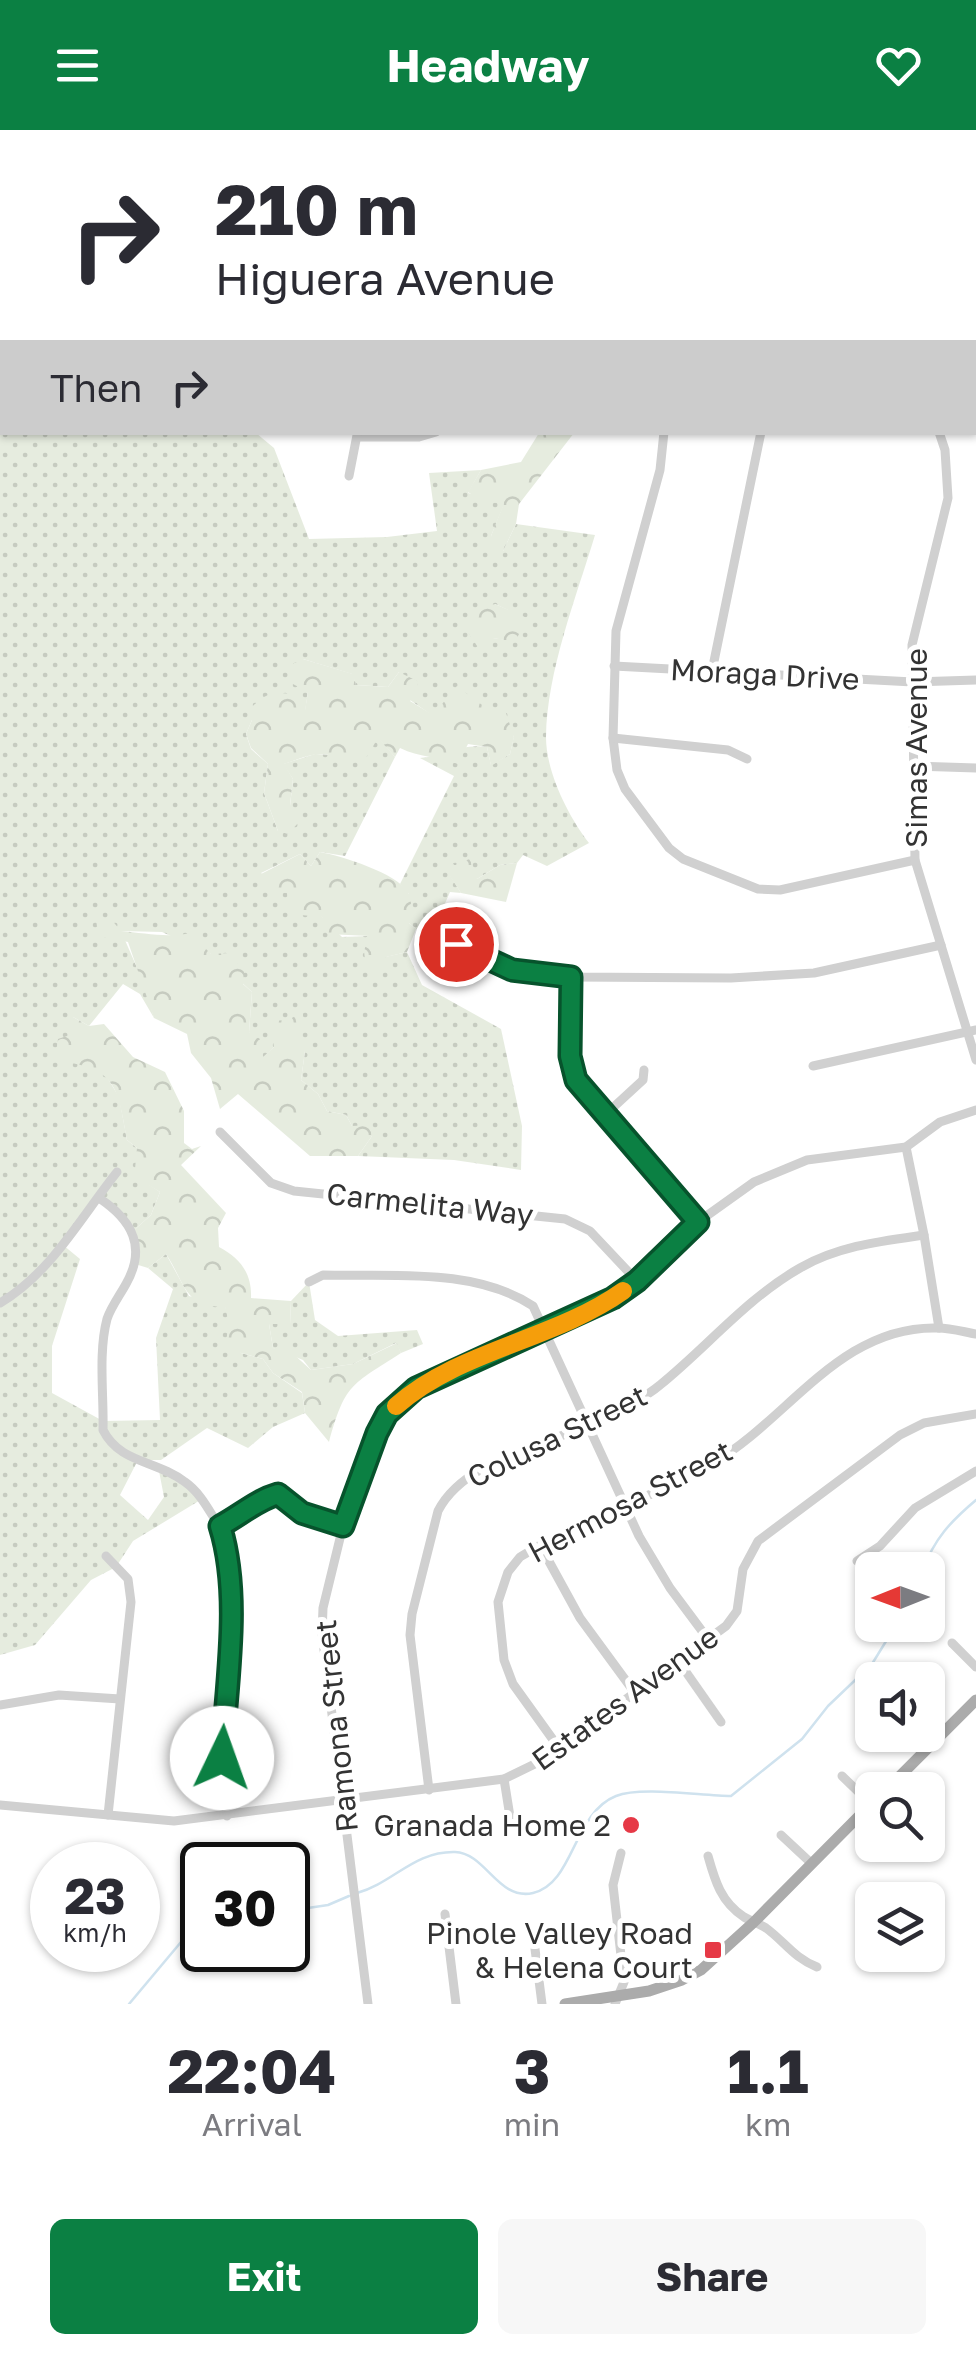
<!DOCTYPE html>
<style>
:root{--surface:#fff;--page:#f7f7f7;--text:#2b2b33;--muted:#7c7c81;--accent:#0b8043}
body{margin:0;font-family:"Golos Text",sans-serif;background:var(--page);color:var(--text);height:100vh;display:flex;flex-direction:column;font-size:38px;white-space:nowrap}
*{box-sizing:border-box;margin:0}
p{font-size:32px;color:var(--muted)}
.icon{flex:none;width:55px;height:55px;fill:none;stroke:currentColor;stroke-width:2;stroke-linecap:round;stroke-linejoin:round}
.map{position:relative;height:1874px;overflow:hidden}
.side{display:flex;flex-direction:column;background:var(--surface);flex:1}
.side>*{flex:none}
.guide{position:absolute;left:0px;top:0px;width:978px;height:305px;box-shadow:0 2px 8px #0004;background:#fff;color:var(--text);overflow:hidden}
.needle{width:65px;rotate:269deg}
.buttons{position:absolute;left:855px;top:1422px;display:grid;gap:20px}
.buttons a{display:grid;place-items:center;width:90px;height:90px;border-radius:15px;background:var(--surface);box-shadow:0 2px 8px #0004;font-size:50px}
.speed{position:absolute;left:30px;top:1712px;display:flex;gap:20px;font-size:50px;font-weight:700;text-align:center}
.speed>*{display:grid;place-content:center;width:130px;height:130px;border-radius:50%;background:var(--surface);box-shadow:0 2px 8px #0004;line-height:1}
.speed small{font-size:25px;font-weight:400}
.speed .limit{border:5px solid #111;border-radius:15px;background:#fff;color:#111}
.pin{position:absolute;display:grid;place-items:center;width:85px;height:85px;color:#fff;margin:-42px;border:5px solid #fff;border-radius:50%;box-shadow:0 2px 10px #0007}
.me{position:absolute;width:110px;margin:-55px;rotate:3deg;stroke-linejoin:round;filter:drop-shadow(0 0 8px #0008)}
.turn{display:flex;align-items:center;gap:35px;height:210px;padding:0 50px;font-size:45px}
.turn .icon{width:130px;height:130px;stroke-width:2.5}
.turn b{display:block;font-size:70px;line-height:85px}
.then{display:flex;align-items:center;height:95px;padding:0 50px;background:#0003;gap:20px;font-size:38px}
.eta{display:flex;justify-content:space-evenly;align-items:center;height:170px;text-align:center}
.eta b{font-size:60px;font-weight:700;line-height:70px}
.cta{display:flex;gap:20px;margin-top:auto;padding:20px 50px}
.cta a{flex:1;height:115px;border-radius:15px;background:var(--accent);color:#fff;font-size:40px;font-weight:700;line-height:115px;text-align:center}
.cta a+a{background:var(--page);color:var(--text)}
header{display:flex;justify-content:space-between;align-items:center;height:130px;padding:0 50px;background:var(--accent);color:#fff;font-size:45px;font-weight:700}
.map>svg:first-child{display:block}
.grass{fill:url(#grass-dots);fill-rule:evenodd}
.forest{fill:url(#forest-crowns)}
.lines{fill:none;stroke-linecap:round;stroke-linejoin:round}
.stream{stroke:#cfe2ee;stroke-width:2.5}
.minor{stroke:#d0d0d0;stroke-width:9}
.major{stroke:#ababab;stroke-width:11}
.route-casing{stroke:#07532c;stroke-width:25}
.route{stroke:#0b8043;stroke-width:18}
.slow{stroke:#f59e0b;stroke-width:18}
.poi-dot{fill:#e63946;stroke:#fff;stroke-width:4}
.labels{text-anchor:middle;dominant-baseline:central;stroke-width:10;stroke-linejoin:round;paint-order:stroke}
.street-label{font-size:30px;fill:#333;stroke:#fff}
.poi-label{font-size:30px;fill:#333;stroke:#fff;text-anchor:end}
</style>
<header><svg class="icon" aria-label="menu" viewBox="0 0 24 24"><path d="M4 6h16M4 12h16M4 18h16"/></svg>Headway<svg class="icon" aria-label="heart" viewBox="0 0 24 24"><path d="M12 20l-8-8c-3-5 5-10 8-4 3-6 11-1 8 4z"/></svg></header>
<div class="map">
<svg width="976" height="1874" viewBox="0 0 976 1874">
<defs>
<pattern id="grass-dots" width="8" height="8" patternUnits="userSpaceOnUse" patternTransform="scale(2.5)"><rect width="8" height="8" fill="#e6ecdf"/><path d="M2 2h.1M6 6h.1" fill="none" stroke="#c6cbc0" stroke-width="1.8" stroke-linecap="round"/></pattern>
<pattern id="forest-crowns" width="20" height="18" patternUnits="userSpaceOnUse" patternTransform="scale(2.5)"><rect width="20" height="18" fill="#e6ecdf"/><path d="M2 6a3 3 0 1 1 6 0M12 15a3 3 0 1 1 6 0" fill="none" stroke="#c6cbc0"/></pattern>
</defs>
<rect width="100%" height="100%" fill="#fff"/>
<!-- grass -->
<g class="grass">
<path d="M47 0H345L46 2Z"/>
<path d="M0 141 2 302 256 303 274 318 309 409 387 407 437 401 429 343 481 340 468 363 505 372 491 406 503 421 516 394 595 405C576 468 547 541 546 607 546 642 568 686 589 713L547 736 523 725 517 733 500 735 477 749 445 737 461 763 450 762 432 803 416 799 409 793V764L400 754 454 646 420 628C446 626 460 613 487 617L491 635 510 624 514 606 433 586 410 570 399 542 388 557 356 555 352 544 303 529 308 562 305 582 252 590 246 604 251 619 268 634 264 663 278 701 290 676 293 649 283 634 315 624 334 625 378 607 395 627 345 726 320 722 311 736 300 724 261 743 322 787 342 807 369 806 385 827 407 822 422 855 501 899 522 996 521 1040 454 1030 358 1026 372 1006 352 996 346 985 327 981 318 964 301 950 305 921 274 917 263 928 249 902 252 862 211 824 162 802 121 801 145 856 154 888 140 864 123 854 89 896 73 887 90 935 107 947 119 967 127 1010 137 1018 145 1052 160 1062 151 1085 132 1102 99 1069 63 1115 80 1129 52 1216V1263L103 1291 160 1290 156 1208 173 1159 148 1138 166 1124 189 1166 225 1176 241 1223 263 1229 273 1243 302 1263 305 1283 273 1297 248 1318 207 1298 161 1330H138L120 1365 148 1390 164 1367 159 1341 185 1352 202 1369 133 1411 116 1437 91 1450 35 1515 0 1525ZM495 474 508 480 515 511 493 508Z"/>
<path d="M309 1152 315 1190 338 1206 417 1200 423 1214 401 1223 396 1213 353 1234 311 1240 303 1230 273 1218 269 1194H290L291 1171Z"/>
</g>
<!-- forest -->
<g class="forest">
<path d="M539 303H574L519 374 516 394 503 421 493 424 491 406 504 373 483 372 468 362 481 340 521 332Z"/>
<path d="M495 474 527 488 515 512 493 508 479 519 466 499 477 479Z"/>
<path d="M303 529 353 544 356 555 388 557 399 542 417 551 419 561 410 571 433 585 457 556 486 578 505 580 514 607 510 624 491 636 487 617 468 614 458 634C437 626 420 628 400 618L395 627 378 608 366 628 347 635C324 616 309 626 284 634L293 649 290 675 299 692 288 704 278 701 264 663 268 634 251 618 246 604 252 590 251 578C266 562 275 561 296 565L305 580 308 562 291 553 288 536Z"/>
<path d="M320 722C342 726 396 743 408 762 414 773 409 782 409 793L416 799 407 822 386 827 377 843 366 838 364 821 369 806 327 804 322 787 290 784 287 763 271 762 261 744 300 724 311 736Z"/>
<path d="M470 729 477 749 500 735 517 733 506 772 461 763 444 737Z"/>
<path d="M96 788H110L121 801C143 803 169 808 190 803L211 824 230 823 244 842 243 854 252 862 249 902 260 909 263 927 274 917 270 891 288 890 303 882V898L295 906 305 921 301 950 318 964 327 981 346 985 352 996 370 995 372 1006 358 1026H310L238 964 220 979 211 948 191 923 187 904 154 888 128 812 98 806Z"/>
<path d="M73 887 89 896 104 894 133 927 165 942 184 981V1013L192 1019 201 1016 181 1035 226 1083 218 1098 219 1117C240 1128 252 1143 251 1168L291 1171 290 1194H269L273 1218 290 1221 311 1240 353 1234 397 1213 401 1223C351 1255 345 1254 329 1312L305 1283 302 1262 273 1243 263 1229 241 1223 226 1212 229 1193 225 1177C183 1177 186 1154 166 1124L148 1138 135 1134 132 1102 151 1085 160 1062 145 1053 135 1039 137 1018 127 1010C117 953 116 939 55 930L58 909 70 905 66 892Z"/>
</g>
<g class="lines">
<!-- stream -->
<g class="stream">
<path d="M923 1440C934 1409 951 1391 976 1370"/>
<path d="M357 1763C393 1753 414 1721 455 1722 486 1723 498 1771 533 1763 574 1754 573 1683 616 1666 641 1656 702 1666 731 1666L802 1609 828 1576 872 1534 896 1495"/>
<path d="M288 1781 328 1775 349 1766"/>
<path d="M129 1874 202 1787"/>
</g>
<!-- minor -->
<g class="minor">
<path d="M420 0 421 2"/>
<path d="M677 0 683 2"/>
<path d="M526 2 529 0"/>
<path d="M832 2V0"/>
<path d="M908 2V0"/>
<path d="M918 2 919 0"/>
<path d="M664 302 660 340 616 501 613 608 617 640 625 659 669 718 683 729 758 759 780 760 915 730"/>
<path d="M939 302 945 320 948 368 912 515 915 730 976 930"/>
<path d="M358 307H419L436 302"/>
<path d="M349 346 357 305"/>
<path d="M614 536 913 552 976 550"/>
<path d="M712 541 761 302"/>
<path d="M613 608 728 620 747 629"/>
<path d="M914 636 976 638"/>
<path d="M432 803 512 840 571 847 731 848 814 843 941 815"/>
<path d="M571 847 570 926 576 950 698 1092"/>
<path d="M813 936 976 900"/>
<path d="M606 984 643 950 644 940"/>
<path d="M220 1002 271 1053 294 1061 565 1089 590 1101 637 1151"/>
<path d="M906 1017 924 1105 939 1198"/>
<path d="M99 1068C132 1090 147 1117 126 1154 120 1165 111 1177 107 1189 98 1223 104 1266 103 1300 120 1334 157 1330 185 1352 198 1361 206 1375 214 1388 246 1436 225 1565 223 1624 222 1645 225 1666 227 1686"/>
<path d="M309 1152 323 1145C391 1147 474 1137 533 1176L639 1406 670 1458 708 1509"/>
<path d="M0 1173C51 1143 81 1087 117 1042"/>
<path d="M220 1396C239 1387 257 1370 278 1364L302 1383 343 1396"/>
<path d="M540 1415 580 1488 635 1563"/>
<path d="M106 1426 128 1449 131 1472 108 1685"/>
<path d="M857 1431 880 1416 915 1378 976 1341"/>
<path d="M952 1513 976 1537"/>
<path d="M679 1532 721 1592"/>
<path d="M0 1575 59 1565 120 1569"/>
<path d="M559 1618 513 1554 504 1530 498 1472 508 1442 520 1427C581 1390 651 1369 713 1333 788 1290 840 1195 938 1198 951 1198 964 1202 976 1204"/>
<path d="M842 1646 871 1674"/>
<path d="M504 1649 511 1693"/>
<path d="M429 1660 410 1505 412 1484 438 1381C465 1329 543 1318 593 1292 615 1281 641 1271 660 1255 706 1218 747 1168 800 1138 838 1116 882 1111 924 1105"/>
<path d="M0 1675 174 1691 504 1649 543 1630 726 1496 737 1481 743 1439 758 1411 900 1305 924 1293 976 1284"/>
<path d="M781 1705 811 1733"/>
<path d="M708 1726C715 1751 721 1772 744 1787 751 1791 759 1794 766 1798 785 1812 794 1828 817 1837"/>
<path d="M445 1784 456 1874"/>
<path d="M535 1819 542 1874"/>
<path d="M368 1874 322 1504 323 1478 343 1396 377 1303 387 1283 416 1258 613 1168 637 1151 698 1092 754 1052 807 1030 906 1017 940 992 976 980"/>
<path d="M615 1874 624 1852 613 1755 621 1723"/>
</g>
<!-- major -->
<g class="major">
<path d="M886 1660 976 1570"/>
<path d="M565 1874 649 1861 682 1850 701 1840 754 1792 872 1673"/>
</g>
</g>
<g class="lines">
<!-- route casing -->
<g class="route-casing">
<path id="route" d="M222 1628C226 1555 242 1466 220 1396 239 1386 257 1370 278 1364L302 1383 343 1396 377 1303 387 1284 416 1258 613 1168 637 1151 698 1092 576 950 570 926 571 847 512 840 456 814"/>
</g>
<!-- route -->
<use href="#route" class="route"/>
<!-- slow -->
<path class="slow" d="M396 1276C459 1220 554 1210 623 1161"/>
</g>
<!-- markers -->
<g class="poi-dot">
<circle cx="631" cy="1695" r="10"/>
<rect x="703" y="1810" width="20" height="20" rx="5"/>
</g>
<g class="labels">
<!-- street labels -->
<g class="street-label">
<text transform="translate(765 544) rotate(3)">Moraga Drive</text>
<text transform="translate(916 618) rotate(-90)">Simas Avenue</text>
<text transform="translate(430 1074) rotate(6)">Carmelita Way</text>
<text transform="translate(557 1306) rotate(-26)">Colusa Street</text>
<text transform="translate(630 1371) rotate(-28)">Hermosa Street</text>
<text transform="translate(625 1568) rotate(-36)">Estates Avenue</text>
<text transform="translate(336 1596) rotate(-96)">Ramona Street</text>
</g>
<!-- poi labels -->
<g class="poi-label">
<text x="611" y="1695">Granada Home 2</text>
<text x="693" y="1803">Pinole Valley Road<tspan x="693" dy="34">&amp; Helena Court</tspan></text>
</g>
</g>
</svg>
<div class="buttons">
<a><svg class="needle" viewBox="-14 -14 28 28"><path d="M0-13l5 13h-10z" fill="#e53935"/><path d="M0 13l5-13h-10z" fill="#7c7c81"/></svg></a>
<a><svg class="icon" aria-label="sound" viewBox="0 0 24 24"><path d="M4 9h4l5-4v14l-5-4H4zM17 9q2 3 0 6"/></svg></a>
<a><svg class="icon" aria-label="search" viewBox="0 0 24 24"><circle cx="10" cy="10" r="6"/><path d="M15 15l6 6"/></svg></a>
<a><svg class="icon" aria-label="layers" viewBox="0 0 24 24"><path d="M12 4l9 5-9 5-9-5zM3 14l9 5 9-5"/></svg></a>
</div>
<div class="speed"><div>23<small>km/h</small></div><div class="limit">30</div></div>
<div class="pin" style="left:456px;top:814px;background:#d93025"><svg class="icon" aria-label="arrive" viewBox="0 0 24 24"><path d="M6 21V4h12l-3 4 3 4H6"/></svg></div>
<svg class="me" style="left:222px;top:1628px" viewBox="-20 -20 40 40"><circle r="19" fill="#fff"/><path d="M0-13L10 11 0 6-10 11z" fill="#0b8043"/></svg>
<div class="guide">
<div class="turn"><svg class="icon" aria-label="right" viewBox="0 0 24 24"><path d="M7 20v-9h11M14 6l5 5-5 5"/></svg><div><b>210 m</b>Higuera Avenue</div></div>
<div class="then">Then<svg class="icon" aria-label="right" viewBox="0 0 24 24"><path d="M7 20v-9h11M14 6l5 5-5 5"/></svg></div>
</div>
</div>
<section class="side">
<div class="eta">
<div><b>22:04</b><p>Arrival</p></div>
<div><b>3</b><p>min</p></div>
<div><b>1.1</b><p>km</p></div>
</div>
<div class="cta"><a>Exit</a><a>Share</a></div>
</section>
